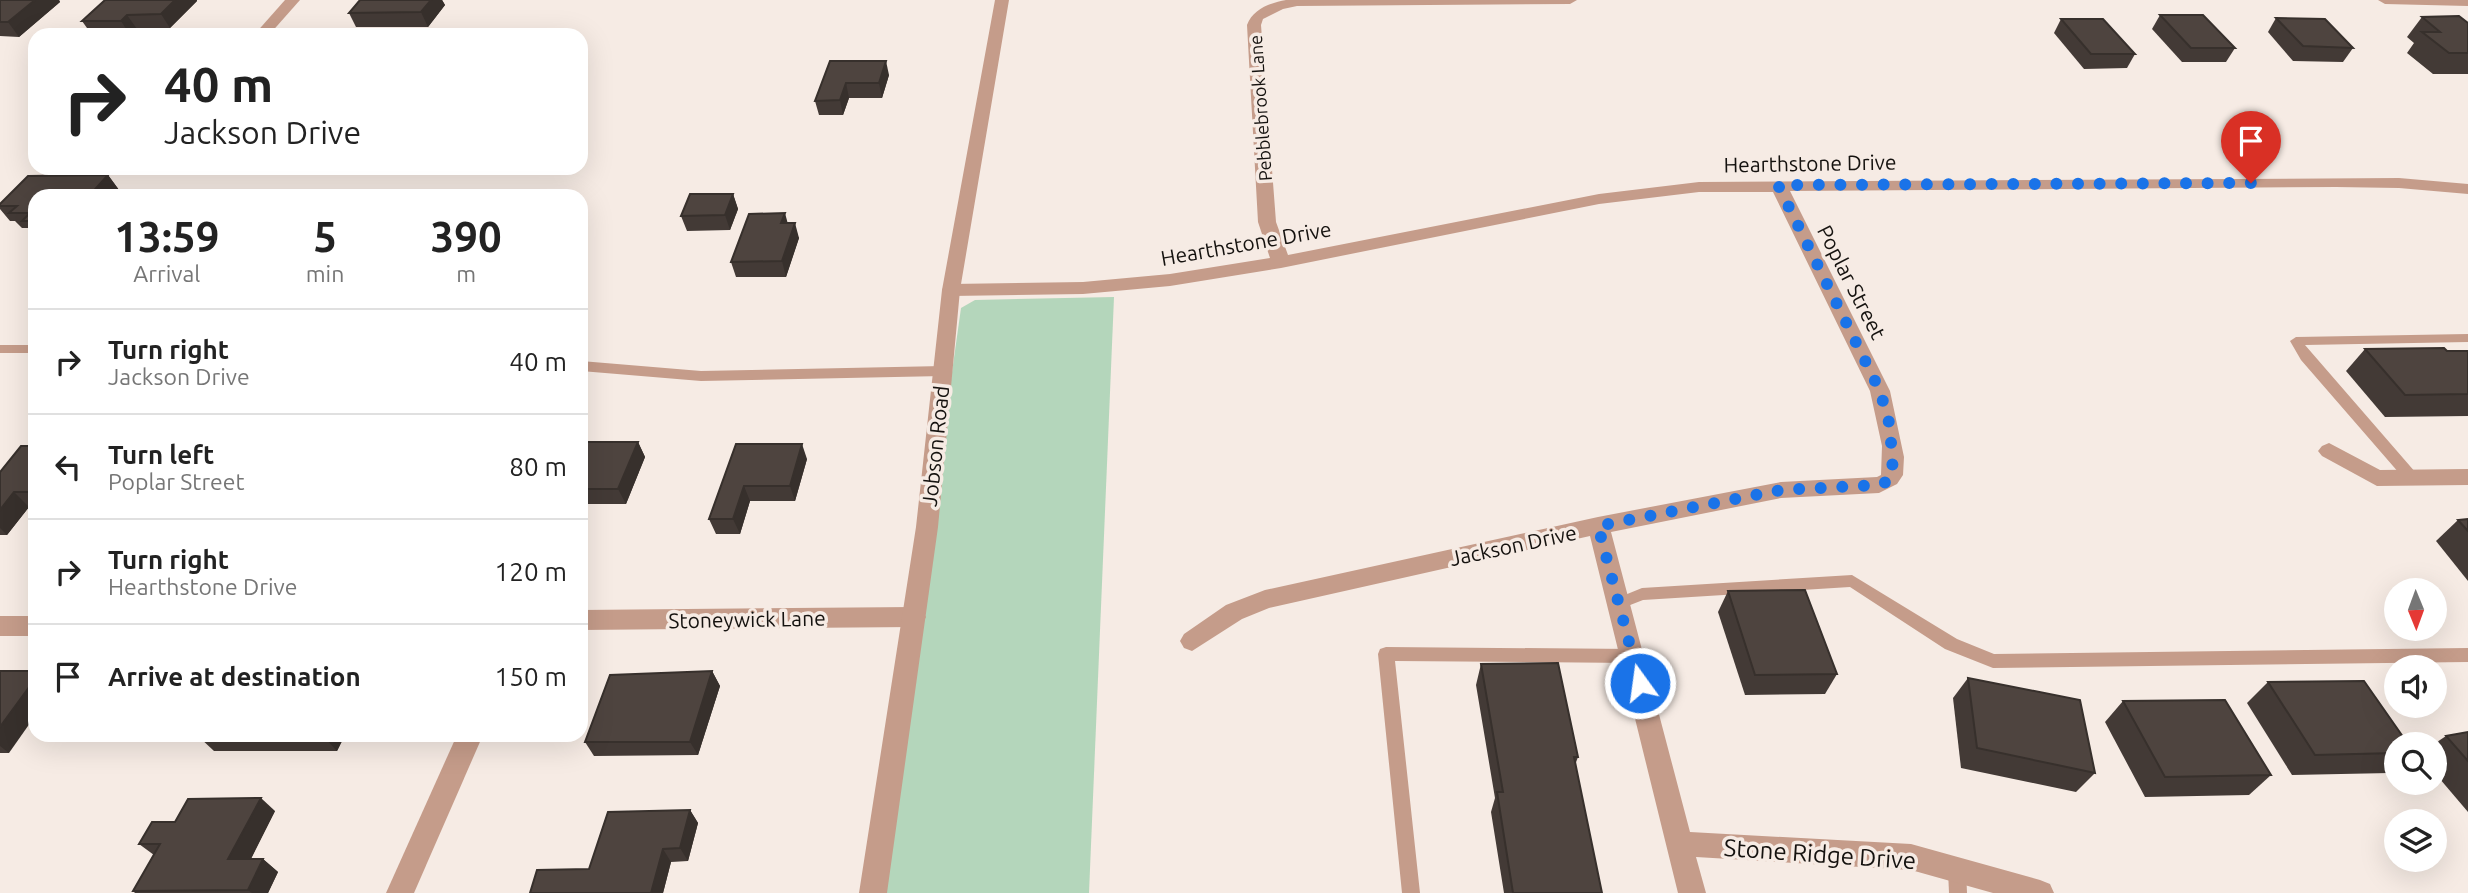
<!DOCTYPE html>
<style>
:root{--surface:#fff;--page:#f6f6f6;--text:#222;--muted:#767676;--line:#e0e0e0}
body{margin:0;font-family:Ubuntu,sans-serif;background:var(--page);color:var(--text);height:100vh;display:flex;flex-direction:column;font-size:26px;white-space:nowrap}
*{box-sizing:border-box;margin:0}
p{font-size:23px;color:var(--muted)}
.icon{flex:none;width:38px;height:38px;fill:none;stroke:currentColor;stroke-width:2;stroke-linecap:round;stroke-linejoin:round}
.map{position:relative;flex:1;overflow:hidden}
.side{position:absolute;left:28px;top:189px;width:560px;height:553px;display:flex;flex-direction:column;background:var(--surface);border-radius:21px;box-shadow:0 7px 28px #0002}
.side>*{flex:none}
.guide{position:absolute;left:28px;top:28px;width:560px;height:147px;border-radius:21px;box-shadow:0 7px 28px #0002;background:#fff;color:var(--text);overflow:hidden}
.needle{width:46px;rotate:179deg}
.buttons{position:absolute;left:2384px;top:578px;display:grid;gap:14px}
.buttons a{display:grid;place-items:center;width:63px;height:63px;border-radius:50%;background:var(--surface);box-shadow:0 7px 28px #0002;font-size:35px}
.pin{position:absolute;display:grid;place-items:center;width:60px;height:60px;color:#fff;margin:-72px -30px;border-radius:50% 50% 50% 0;rotate:-45deg;box-shadow:0 0 7px #0007}
.pin .icon{rotate:45deg}
.me{position:absolute;width:77px;margin:-38px;rotate:346deg;stroke-linejoin:round;filter:drop-shadow(0 0 5px #0008)}
.turn{display:flex;align-items:center;gap:24px;height:147px;padding:0 21px;font-size:32px}
.turn .icon{width:91px;height:91px;stroke-width:2.5}
.turn b{display:block;font-size:49px;line-height:60px}
.eta{display:flex;justify-content:space-evenly;align-items:center;height:119px;text-align:center}
.eta b{font-size:42px;font-weight:600;line-height:49px}
ul{padding:0;list-style:none}
li{display:flex;align-items:center;gap:21px;height:105px;padding:0 21px;border-top:2px solid var(--line)}
li div{flex:1}
li b{display:block;font-size:26px}
li em{font-style:normal}
.map>svg:first-child{display:block}
.green{fill:#b4d6bb}
.lines{fill:none;stroke-linecap:round;stroke-linejoin:round}
.service{fill:#c59c8a;fill-rule:evenodd}
.minor{fill:#c59c8a;fill-rule:evenodd}
.tertiary{fill:#c59c8a;fill-rule:evenodd}
.wall{fill:#433a36}
.shaded-wall{fill:#37302c}
.building{fill:#4e443f;stroke:#37302c;stroke-width:2}
.route{stroke:#1a73e8;stroke-width:12;stroke-dasharray:0 21.6}
.labels{text-anchor:middle;dominant-baseline:central;stroke-width:7;stroke-linejoin:round;paint-order:stroke}
.far-street-label{font-size:18px;fill:#15120f;stroke:#f6ebe4}
.street-label{font-size:21px;fill:#15120f;stroke:#f6ebe4}
.near-street-label{font-size:24px;fill:#15120f;stroke:#f6ebe4}
</style>
<div class="map">
<svg width="2468" height="893" viewBox="0 0 2468 893">
<rect width="100%" height="100%" fill="#f6ebe4"/>
<!-- green -->
<path class="green" d="M1114 297 1089 893H879L961 308 975 300Z"/>
<g class="lines">
<!-- service -->
<g class="service">
<path d="M2468 334V342L2305 345 2416 473 2418 477 2416 481H2406L2301 360 2290 341 2296 337Z"/>
<rect x="0" y="345" width="35" height="8"/>
<path d="M581 361 701 371 943 366 950 371 943 376 701 381 581 371Z"/>
<path d="M1852 575 1957 639 1994 654 2468 648V662L1993 668 1945 649 1850 587 1643 600 1620 609 1615 607 1612 603 1615 599 1642 588Z"/>
<path d="M1386 647 1633 649 1639 651 1641 656 1639 661 1633 663 1395 661 1420 893H1402L1378 654 1380 649Z"/>
<path d="M1957 861 1963 864 1966 870 1967 893H1949L1948 870 1951 864Z"/>
</g>
<!-- minor -->
<g class="minor">
<path d="M285 0H300L269 35H254Z"/>
<path d="M1286 0H1577L1570 4 1297 6 1283 9 1263 19 1261 25 1276 222 1288 255 1599 194 1699 182 2399 178 2468 184V194L2399 188 2336 187 1790 191 1890 391 1904 457 1903 475 1897 484 1879 493 1781 498 1611 532 1690 832 1911 844 2040 880 2050 884 2054 893H1993L1911 870 1696 857 1706 893H1678L1590 536 1269 608 1242 619 1192 651 1184 648 1180 641 1184 634 1226 605 1265 590 1598 517 1781 482 1877 477 1881 475 1882 446 1870 391 1773 192H1699L1599 204 1281 268 1170 286 1083 294 951 296 944 294 942 290 944 286 951 284 1083 282 1170 274 1270 258 1258 222 1247 25C1253 9 1270 3 1286 0Z"/>
<path d="M2378 0H2468V6L2385 4Z"/>
<path d="M2329 443 2380 470 2468 469V485L2377 486 2322 456 2318 451 2322 446Z"/>
<path d="M914 607 922 610 926 617 922 624 914 627 581 630V610Z"/>
<rect x="0" y="616" width="35" height="20"/>
<path d="M457 735H483L414 893H386Z"/>
</g>
<!-- tertiary -->
<path class="tertiary" d="M995 0H1009L960 290 938 527 887 893H859L916 527 942 290Z"/>
</g>
<!-- wall -->
<g class="wall">
<path d="M0 0H59L60 2 19 37 0 36Z"/>
<path d="M360 0H442L445 5 428 27H356L349 13Z"/>
<path d="M197 1 170 28 137 29 130 35H92L82 21Z"/>
<path d="M2160 15 2235 48 2226 62H2182L2152 29Z"/>
<path d="M2422 17 2468 23V74H2433L2407 53 2414 43 2407 37Z"/>
<path d="M2276 18 2353 48 2343 62 2293 61 2268 32Z"/>
<path d="M2061 19 2135 54 2127 68 2084 69 2054 33Z"/>
<path d="M830 61 889 75 882 98H849L843 115H819L815 101Z"/>
<path d="M108 175 119 190 35 196V236L28 228H22L15 221H10L0 209V204Z"/>
<path d="M733 194 738 209 730 230 687 231 681 216Z"/>
<path d="M788 223 799 238 786 277H736L731 262Z"/>
<path d="M2365 349 2468 351V416L2385 417 2346 371Z"/>
<path d="M638 442 645 457 626 504H581V445Z"/>
<path d="M736 444 807 459 795 501H750L740 534H716L709 519Z"/>
<path d="M35 446V507H29L7 535H0V472Z"/>
<path d="M2468 519V581L2436 541 2458 520Z"/>
<path d="M1728 591 1837 674 1825 694 1745 695 1718 612Z"/>
<path d="M1481 664 1578 757 1575 765 1602 893H1504L1491 812 1495 798 1476 685Z"/>
<path d="M0 671 9 753H0Z"/>
<path d="M712 671 720 686 698 755 594 756 585 742Z"/>
<path d="M1968 678 2095 773 2076 792 1961 768 1953 698Z"/>
<path d="M2268 682 2396 744V768L2390 773 2292 775 2247 703Z"/>
<path d="M2123 701 2271 775 2249 795 2145 797 2105 722Z"/>
<path d="M2468 732V812L2434 772V744L2446 736Z"/>
<path d="M200 735H345L337 751H214L199 737Z"/>
<path d="M690 810 698 823 688 861 671 862 663 893H530L589 869Z"/>
<path d="M275 811 251 859H263L278 872 268 893H135L133 891 154 855 139 844 175 822Z"/>
</g>
<!-- shaded-wall -->
<g class="shaded-wall">
<path d="M35 0H59L60 2 19 37 8 22Z"/>
<path d="M175 0H197V1L170 28 161 14Z"/>
<path d="M426 0H442L445 5 428 27 421 12Z"/>
<path d="M127 15 137 29 130 35 121 21Z"/>
<path d="M886 61 889 75 882 98 879 83Z"/>
<path d="M846 83 849 98 843 115 840 100Z"/>
<path d="M108 175 119 190 114 196H89Z"/>
<path d="M733 194 738 209 730 230 725 215Z"/>
<path d="M785 213 789 228 781 223Z"/>
<path d="M795 223 799 238 786 277 782 261Z"/>
<path d="M638 442 645 457 626 504 618 489Z"/>
<path d="M802 444 807 459 795 501 790 486Z"/>
<path d="M744 486 750 501 740 534 733 519Z"/>
<path d="M14 492 29 507 7 535 0 528V510Z"/>
<path d="M712 671 720 686 698 755 690 742Z"/>
<path d="M35 679V716L9 753 0 746V727Z"/>
<path d="M325 735H345L337 751 324 737Z"/>
<path d="M261 798 275 811 244 872 228 859Z"/>
<path d="M690 810 698 823 688 861 680 848Z"/>
<path d="M663 849 671 862 663 893H651Z"/>
<path d="M263 859 278 872 268 893H252L248 890Z"/>
</g>
<!-- building -->
<g class="building">
<path d="M0 0H35L8 22H0Z"/>
<path d="M105 0H175L161 14 127 15 121 21H82Z"/>
<path d="M360 0H431L421 12 349 13Z"/>
<path d="M2160 15H2203L2235 48H2191Z"/>
<path d="M2459 16 2468 23V53H2449L2422 32H2440L2422 17Z"/>
<path d="M2276 18 2325 19 2353 48 2303 46Z"/>
<path d="M2061 19H2103L2135 54H2091Z"/>
<path d="M830 61H886L879 83H846L840 100 815 101Z"/>
<path d="M108 175 89 196H35V221H22L30 213H9L17 206H0V204L28 176Z"/>
<path d="M690 194H733L725 215 681 216Z"/>
<path d="M785 213 781 223H795L782 261 731 262 749 214Z"/>
<path d="M2444 348 2447 351H2468V394L2405 395 2365 349Z"/>
<path d="M582 442H638L618 489H581V445Z"/>
<path d="M736 444H802L790 486H744L733 519H709Z"/>
<path d="M21 446H35V492H14L0 510V472Z"/>
<path d="M2468 519V531L2458 520Z"/>
<path d="M1805 590 1837 674 1755 675 1728 591Z"/>
<path d="M1558 663 1578 757H1574L1602 893H1513L1497 792H1503L1481 664Z"/>
<path d="M0 671H35V679L0 727Z"/>
<path d="M712 671 690 742H585L610 675Z"/>
<path d="M1968 678 2080 700 2095 773 1977 748Z"/>
<path d="M2364 681 2408 744H2396V753L2315 755 2268 682Z"/>
<path d="M2225 700 2271 775 2165 777 2123 701Z"/>
<path d="M2468 732V761L2446 736Z"/>
<path d="M200 735H325L324 737H199Z"/>
<path d="M261 798 228 859H263L248 890 133 891 160 844H139L152 822H175L188 799Z"/>
<path d="M690 810 680 848 663 849 651 893H530L537 870 589 869 608 812Z"/>
</g>
<g class="lines">
<!-- route -->
<path class="route" d="M1640 683 1598 526 1781 490 1879 485 1888 481 1893 474 1890 426 1880 391 1778 185 2251 183"/>
</g>
<g class="labels">
<!-- far-street labels -->
<g class="far-street-label">
<text transform="translate(1260 108) rotate(-94)">Pebblebrook Lane</text>
</g>
<!-- street labels -->
<g class="street-label">
<text transform="translate(1810 163) rotate(-1)">Hearthstone Drive</text>
<text transform="translate(1246 243) rotate(-10)">Hearthstone Drive</text>
<text transform="translate(1852 282) rotate(63)">Poplar Street</text>
<text transform="translate(935 446) rotate(-84)">Jobson Road</text>
<text transform="translate(1513 545) rotate(-12)">Jackson Drive</text>
<text transform="translate(747 619) rotate(-1)">Stoneywick Lane</text>
</g>
<!-- near-street labels -->
<g class="near-street-label">
<text transform="translate(1820 854) rotate(4)">Stone Ridge Drive</text>
</g>
</g>
</svg>
<div class="buttons">
<a><svg class="needle" viewBox="-14 -14 28 28"><path d="M0-13l5 13h-10z" fill="#e53935"/><path d="M0 13l5-13h-10z" fill="#767676"/></svg></a>
<a><svg class="icon" aria-label="sound" viewBox="0 0 24 24"><path d="M4 9h4l5-4v14l-5-4H4zM17 9q2 3 0 6"/></svg></a>
<a><svg class="icon" aria-label="search" viewBox="0 0 24 24"><circle cx="10" cy="10" r="6"/><path d="M15 15l6 6"/></svg></a>
<a><svg class="icon" aria-label="layers" viewBox="0 0 24 24"><path d="M12 4l9 5-9 5-9-5zM3 14l9 5 9-5"/></svg></a>
</div>
<div class="pin" style="left:2251px;top:183px;background:#d93025"><svg class="icon" aria-label="arrive" viewBox="0 0 24 24"><path d="M6 21V4h12l-3 4 3 4H6"/></svg></div>
<svg class="me" style="left:1640px;top:683px" viewBox="-20 -20 40 40"><circle r="17" fill="#1a73e8" stroke="#fff" stroke-width="3"/><path d="M0-11L8 9 0 5-8 9z" fill="#fff"/></svg>
<div class="guide">
<div class="turn"><svg class="icon" aria-label="right" viewBox="0 0 24 24"><path d="M7 20v-9h11M14 6l5 5-5 5"/></svg><div><b>40 m</b>Jackson Drive</div></div>
</div>
<section class="side">
<div class="eta">
<div><b>13:59</b><p>Arrival</p></div>
<div><b>5</b><p>min</p></div>
<div><b>390</b><p>m</p></div>
</div>
<ul>
<li><svg class="icon" aria-label="right" viewBox="0 0 24 24"><path d="M7 20v-9h11M14 6l5 5-5 5"/></svg><div><b>Turn right</b><p>Jackson Drive</p></div><em>40 m</em></li>
<li><svg class="icon" aria-label="left" viewBox="0 0 24 24"><path d="M17 20v-9H6M10 6l-5 5 5 5"/></svg><div><b>Turn left</b><p>Poplar Street</p></div><em>80 m</em></li>
<li><svg class="icon" aria-label="right" viewBox="0 0 24 24"><path d="M7 20v-9h11M14 6l5 5-5 5"/></svg><div><b>Turn right</b><p>Hearthstone Drive</p></div><em>120 m</em></li>
<li><svg class="icon" aria-label="arrive" viewBox="0 0 24 24"><path d="M6 21V4h12l-3 4 3 4H6"/></svg><div><b>Arrive at destination</b></div><em>150 m</em></li>
</ul>
</section>
</div>
